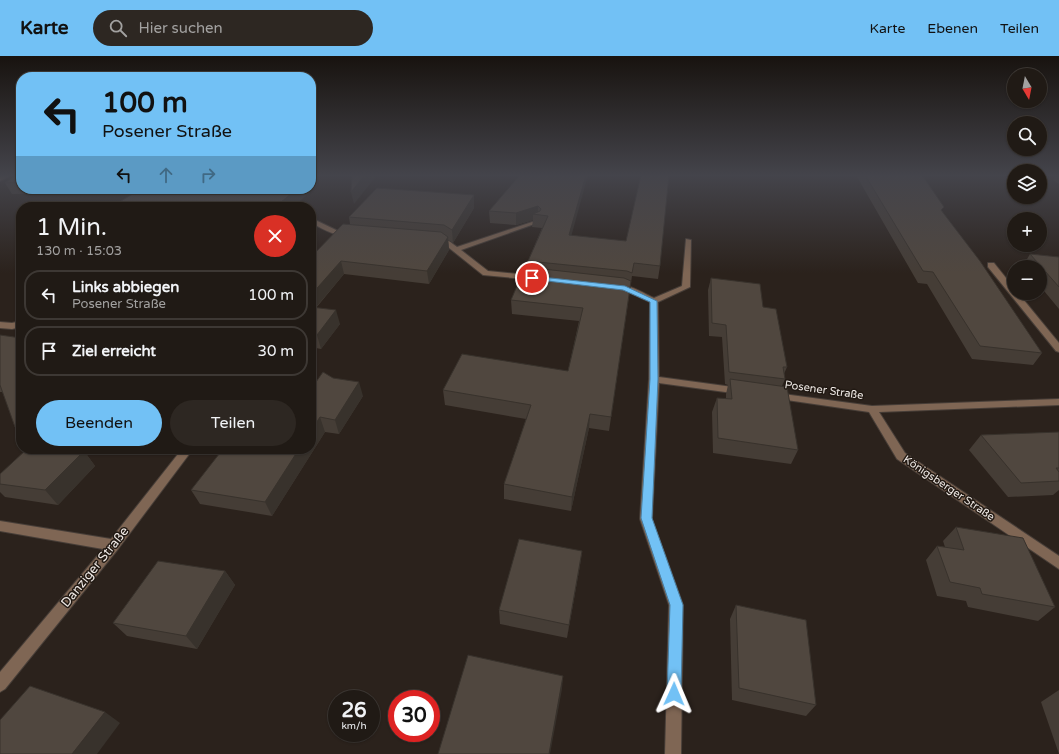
<!DOCTYPE html>
<html lang="de">
<meta charset="utf-8">
<style>
:root{--surface:#201a15;--page:#2d2722;--text:#f1f3f6;--muted:#a2a1a0;--line:#3d3834;--accent:#72c1f5}
body{margin:0;font-family:"Varela Round",sans-serif;background:var(--page);color:var(--text);height:100vh;display:flex;flex-direction:column;font-size:15px;white-space:nowrap}
*{box-sizing:border-box;margin:0}
p{font-size:13px;color:var(--muted)}
.icon{flex:none;width:22px;height:22px;fill:none;stroke:currentColor;stroke-width:2;stroke-linecap:round;stroke-linejoin:round}
.map{position:relative;flex:1;overflow:hidden}
.drawer{position:absolute;left:16px;top:146px;width:300px;height:252px;display:flex;flex-direction:column;background:var(--surface);border-radius:16px;box-shadow:0 1px 3px #0004,0 0 0 1px var(--line)}
.drawer>*{flex:none}
.guide{position:absolute;left:16px;top:16px;width:300px;height:122px;border-radius:16px;box-shadow:0 1px 3px #0004,0 0 0 1px var(--line);background:#72c1f5;color:#111;overflow:hidden}
.needle{width:26px;rotate:170deg}
.buttons{position:absolute;left:1007px;top:12px;display:grid;gap:8px}
.buttons a{display:grid;place-items:center;width:40px;height:40px;border-radius:50%;background:var(--surface);box-shadow:0 1px 3px #0004,0 0 0 1px var(--line);font-size:20px}
.speed{position:absolute;left:328px;top:634px;display:flex;gap:8px;font-size:20px;font-weight:700;text-align:center}
.speed>*{display:grid;place-content:center;width:52px;height:52px;border-radius:50%;background:var(--surface);box-shadow:0 1px 3px #0004,0 0 0 1px var(--line);line-height:1}
.speed small{font-size:10px;font-weight:400}
.speed .limit{border:6px solid #d22;background:#fff;color:#111}
.pin{position:absolute;display:grid;place-items:center;width:34px;height:34px;color:#fff;margin:-17px;border:2px solid #fff;border-radius:50%;box-shadow:0 1px 4px #0007}
.me{position:absolute;width:44px;margin:-22px;rotate:1deg;stroke-linejoin:round;filter:drop-shadow(0 0 3px #0008)}
.turn{display:flex;align-items:center;gap:14px;height:84px;padding:0 20px;font-size:18px}
.turn .icon{width:52px;height:52px;stroke-width:2.5}
.turn b{display:block;font-size:28px;line-height:34px}
.lanes{display:flex;align-items:center;height:38px;padding:0 20px;background:#0003;justify-content:center;gap:20px;direction:ltr}
.lanes .off{opacity:.35}
.round{display:grid;place-items:center;flex:none;width:42px;height:42px;border-radius:21px;background:var(--page)}
.overview{display:flex;align-items:center;justify-content:space-between;height:68px;padding:0 20px}
h1{font-size:24px;font-weight:600;line-height:30px}
.action{display:flex;gap:8px;margin-top:auto;padding:8px 20px}
.action a{flex:1;height:46px;border-radius:24px;background:var(--accent);color:#111;font-size:16px;font-weight:600;line-height:46px;text-align:center}
.action a+a{background:var(--page);color:var(--text)}
ul{padding:0;list-style:none}
li{display:flex;align-items:center;gap:12px;height:50px;margin:0 8px 6px;padding:0 12px;border:2px solid var(--line);border-radius:16px}
li div{flex:1}
li b{display:block;font-size:15px}
li em{font-style:normal}
header{display:flex;align-items:center;gap:24px;box-sizing:border-box;height:56px;padding:0 20px;background:var(--accent);color:#111}
header strong{font-size:19px}
nav{display:flex;gap:22px;margin-inline-start:auto;font-size:14px}
.search{width:280px;height:36px;background:var(--page);display:flex;align-items:center;gap:10px;box-sizing:border-box;padding:0 14px;border-radius:22px;color:var(--muted);font-size:15px}
.map>svg:first-child{display:block}
.lines{fill:none;stroke-linecap:round;stroke-linejoin:round}
.minor-casing{stroke:#473e38;stroke-width:2}
.tertiary-casing{stroke:#473e38;stroke-width:2}
.minor{fill:#7f6654;fill-rule:evenodd}
.tertiary{fill:#7f6654;fill-rule:evenodd}
.wall{fill:#453d36}
.shaded-wall{fill:#38322c}
.building{fill:#50473f;stroke:#38322c}
.route{fill:#72c1f5;stroke:#4a7d9f}
.labels{text-anchor:middle;dominant-baseline:central;stroke-width:3;stroke-linejoin:round;paint-order:stroke}
.street-label{font-size:11px;fill:#f0eae6;stroke:#211913}
.near-street-label{font-size:13px;fill:#f0eae6;stroke:#211913}
</style>
<header>
<strong>Karte</strong>
<div class="search"><svg class="icon" aria-label="search" viewBox="0 0 24 24"><circle cx="10" cy="10" r="6"/><path d="M15 15l6 6"/></svg>Hier suchen</div>
<nav><a>Karte</a><a>Ebenen</a><a>Teilen</a></nav>
</header>
<div class="map">
<svg width="1059" height="698" viewBox="0 0 1059 698">
<rect width="100%" height="100%" fill="#2b221c"/>
<g class="lines">
<!-- minor casing -->
<g class="minor-casing">
<g id="minor">
<path d="M311 162 336 174 349 175 352 177C341 185 322 172 311 167Z"/>
<path d="M535 165 540 166 461 194 488 215 538 220 539 222 535 224 483 219 443 187 433 184C441 178 450 186 457 191Z"/>
<path d="M686 183 691 184 690 231 658 246 659 321 740 332 745 335 740 338 659 327 652 463 683 549 681 698H665L669 549 640 463 649 323 650 246 624 234H618L614 232C624 224 644 238 654 242L682 230Z"/>
<path d="M988 207H994L1014 232V237H1018L1059 287V296L1056 295 988 211Z"/>
<path d="M21 265V271L12 273 0 272V266L12 267Z"/>
<path d="M776 337 872 350 1059 343V349L879 356 905 397 1059 500V513L897 403 869 356 773 342 771 340 773 338Z"/>
<path d="M182 393H193L118 493 5 633 0 636V616L103 493 0 475V465L111 483Z"/>
</g>
</g>
<!-- tertiary casing -->
<g class="tertiary-casing">
<path id="tertiary" d="M3 119H11L0 125V121Z"/>
</g>
<!-- minor -->
<use href="#minor" class="minor"/>
<!-- tertiary -->
<use href="#tertiary" class="tertiary"/>
</g>
<!-- wall -->
<g class="wall">
<path d="M21 119V133H76L73 135H66L63 137 12 138 5 127Z"/>
<path d="M520 119 572 180 660 210 658 223 632 220 609 375 589 372 571 455 504 443V428L526 363 445 349 443 334 568 315 579 265 512 258 511 244 528 212V205L542 172 532 171 533 164 516 169 490 167 489 155Z"/>
<path d="M856 119H922L942 155 1042 297 1033 309 972 303 927 228 918 227Z"/>
<path d="M1056 119H1059V128L1053 124Z"/>
<path d="M474 139V152L453 187 448 184 449 194 429 228 344 218 316 252 340 268 321 293 311 291V201L350 168 349 161Z"/>
<path d="M1030 198 1059 201V253L1040 230V211H1024L1023 210Z"/>
<path d="M711 222 763 251 787 311 784 318 785 323 782 330 798 394 791 408 713 397 712 356 717 342 726 343V338L728 329 725 328 722 281 709 280 708 234Z"/>
<path d="M0 279 21 282V377L15 371 3 336H0Z"/>
<path d="M311 333 363 340 339 378 325 376 272 460 200 448 191 434 311 393Z"/>
<path d="M1059 376V434L1053 439 1008 441 969 394 981 379Z"/>
<path d="M84 395 95 410 58 449 5 441 0 436V418Z"/>
<path d="M956 471 1055 551 1038 565 968 551 966 545 937 540 926 504 937 490 945 491 943 485Z"/>
<path d="M582 495 580 509 567 582 500 568 499 554Z"/>
<path d="M225 515 235 529 197 593 127 580 113 567Z"/>
<path d="M736 549 816 649 806 660 732 644 730 563Z"/>
<path d="M1059 634V698L1041 646Z"/>
</g>
<!-- shaded-wall -->
<g class="shaded-wall">
<path d="M314 119H315L317 130 293 151H275L297 133H311V122Z"/>
<path d="M365 119H377L354 148 351 136Z"/>
<path d="M586 119H588L568 192 569 179Z"/>
<path d="M61 133H64L66 135 63 137Z"/>
<path d="M474 139V152L453 187 452 174Z"/>
<path d="M538 150V159L533 158V164L516 169V157Z"/>
<path d="M448 181 449 194 429 228 427 215Z"/>
<path d="M341 205 344 218 311 257V239Z"/>
<path d="M336 254 340 268 321 293 317 279Z"/>
<path d="M359 326 363 340 339 378 335 364Z"/>
<path d="M590 358 589 372 571 455 572 441Z"/>
<path d="M320 361 325 376 272 460 265 446 299 393H311V375Z"/>
<path d="M21 368V377L15 371Z"/>
<path d="M84 395 95 410 58 449 45 434Z"/>
<path d="M582 495 580 509 567 582 569 569Z"/>
<path d="M225 515 235 529 197 593 186 580Z"/>
<path d="M563 620 562 633 550 698H549Z"/>
<path d="M105 656 120 667 97 698H72Z"/>
</g>
<!-- building -->
<g class="building">
<path d="M16 119H21V126L5 127Z"/>
<path d="M352 119H365L351 136Z"/>
<path d="M520 119H586L569 179 626 185 641 119H669L660 210 634 207 632 217 627 215 528 205 548 160 533 158 540 155 541 153 538 150 516 157 489 155Z"/>
<path d="M865 119H922L944 151 941 154 980 205 1042 297 980 290 933 216 923 215Z"/>
<path d="M377 132 474 139 452 174 444 169 349 161Z"/>
<path d="M141 133H297L275 151H111Z"/>
<path d="M343 168 441 176 448 181 427 215 341 205 311 239V201Z"/>
<path d="M1030 198 1059 201V231Z"/>
<path d="M525 211 624 222 631 225 611 361 590 358 572 441 504 428 531 349 443 334 462 298 568 315 583 252 511 244Z"/>
<path d="M711 222 760 228 763 251 776 253 787 311H783L785 323 729 316 726 269 712 267Z"/>
<path d="M311 251 336 254 317 279 311 278Z"/>
<path d="M0 279 21 282V293L19 294 21 295V368L15 371 0 329Z"/>
<path d="M323 316 333 322 359 326 335 364 320 361 311 375V333Z"/>
<path d="M730 323 787 331 798 394 718 382 717 342 732 343Z"/>
<path d="M1059 376V412H1056L1059 416V425L1021 427 981 379Z"/>
<path d="M27 393H68L84 395 45 434 0 428V418Z"/>
<path d="M223 393H299L265 446 191 434Z"/>
<path d="M956 471 1023 482 1055 551 982 538 980 532 950 526 937 490 964 494Z"/>
<path d="M519 483 582 495 569 569 499 554Z"/>
<path d="M158 505 225 515 186 580 113 567Z"/>
<path d="M736 549 806 564 816 649 739 632Z"/>
<path d="M468 599 563 620 549 698H438Z"/>
<path d="M30 630 105 656 72 698H0V664Z"/>
</g>
<!-- sky -->
<linearGradient id="sky" x2="0" y2="1"><stop stop-color="#18130f"/><stop offset="0.55" stop-color="#44444b"/><stop offset="1" stop-color="#44444b" stop-opacity="0"/></linearGradient>
<rect width="1059" height="217" fill="url(#sky)"/>
<!-- route -->
<path class="route" d="M532 220 625 230 657 245 658 323 652 462 683 549 681 638 679 643 674 645 669 643 667 638 670 549 641 462 650 323V246L623 234 530 223 529 222Z"/>
<g class="labels">
<!-- street labels -->
<g class="street-label">
<text transform="translate(824 334) rotate(8)">Posener Straße</text>
<text transform="translate(949 432) rotate(34)">Königsberger Straße</text>
</g>
<!-- near-street labels -->
<g class="near-street-label">
<text transform="translate(95 511) rotate(-51)">Danziger Straße</text>
</g>
</g>
</svg>
<div class="buttons">
<a><svg class="needle" viewBox="-14 -14 28 28"><path d="M0-13l5 13h-10z" fill="#e53935"/><path d="M0 13l5-13h-10z" fill="#a2a1a0"/></svg></a>
<a><svg class="icon" aria-label="search" viewBox="0 0 24 24"><circle cx="10" cy="10" r="6"/><path d="M15 15l6 6"/></svg></a>
<a><svg class="icon" aria-label="layers" viewBox="0 0 24 24"><path d="M12 4l9 5-9 5-9-5zM3 14l9 5 9-5"/></svg></a>
<a>+</a>
<a>−</a>
</div>
<div class="speed"><div>26<small>km/h</small></div><div class="limit">30</div></div>
<div class="pin" style="left:532px;top:222px;background:#d93025"><svg class="icon" aria-label="arrive" viewBox="0 0 24 24"><path d="M6 21V4h12l-3 4 3 4H6"/></svg></div>
<svg class="me" style="left:674px;top:638px" viewBox="-20 -20 40 40"><path d="M0-17L14 15 0 8-14 15z" fill="#72c1f5" stroke="#fff" stroke-width="4"/></svg>
<div class="guide">
<div class="turn"><svg class="icon" aria-label="left" viewBox="0 0 24 24"><path d="M17 20v-9H6M10 6l-5 5 5 5"/></svg><div><b>100 m</b>Posener Straße</div></div>
<div class="lanes"><svg class="icon" aria-label="left" viewBox="0 0 24 24"><path d="M17 20v-9H6M10 6l-5 5 5 5"/></svg><svg class="icon off" aria-label="ahead" viewBox="0 0 24 24"><path d="M12 20V5M6 11l6-6 6 6"/></svg><svg class="icon off" aria-label="right" viewBox="0 0 24 24"><path d="M7 20v-9h11M14 6l5 5-5 5"/></svg></div>
</div>
<section class="drawer">
<div class="overview"><div><h1>1 Min.</h1><p>130 m · 15:03</p></div><a class="round" style="background:#d93025;color:#fff"><svg class="icon" aria-label="close" viewBox="0 0 24 24"><path d="M6 6l12 12M18 6L6 18"/></svg></a></div>
<ul>
<li><svg class="icon" aria-label="left" viewBox="0 0 24 24"><path d="M17 20v-9H6M10 6l-5 5 5 5"/></svg><div><b>Links abbiegen</b><p>Posener Straße</p></div><em>100 m</em></li>
<li><svg class="icon" aria-label="arrive" viewBox="0 0 24 24"><path d="M6 21V4h12l-3 4 3 4H6"/></svg><div><b>Ziel erreicht</b></div><em>30 m</em></li>
</ul>
<div class="action"><a>Beenden</a><a>Teilen</a></div>
</section>
</div>
